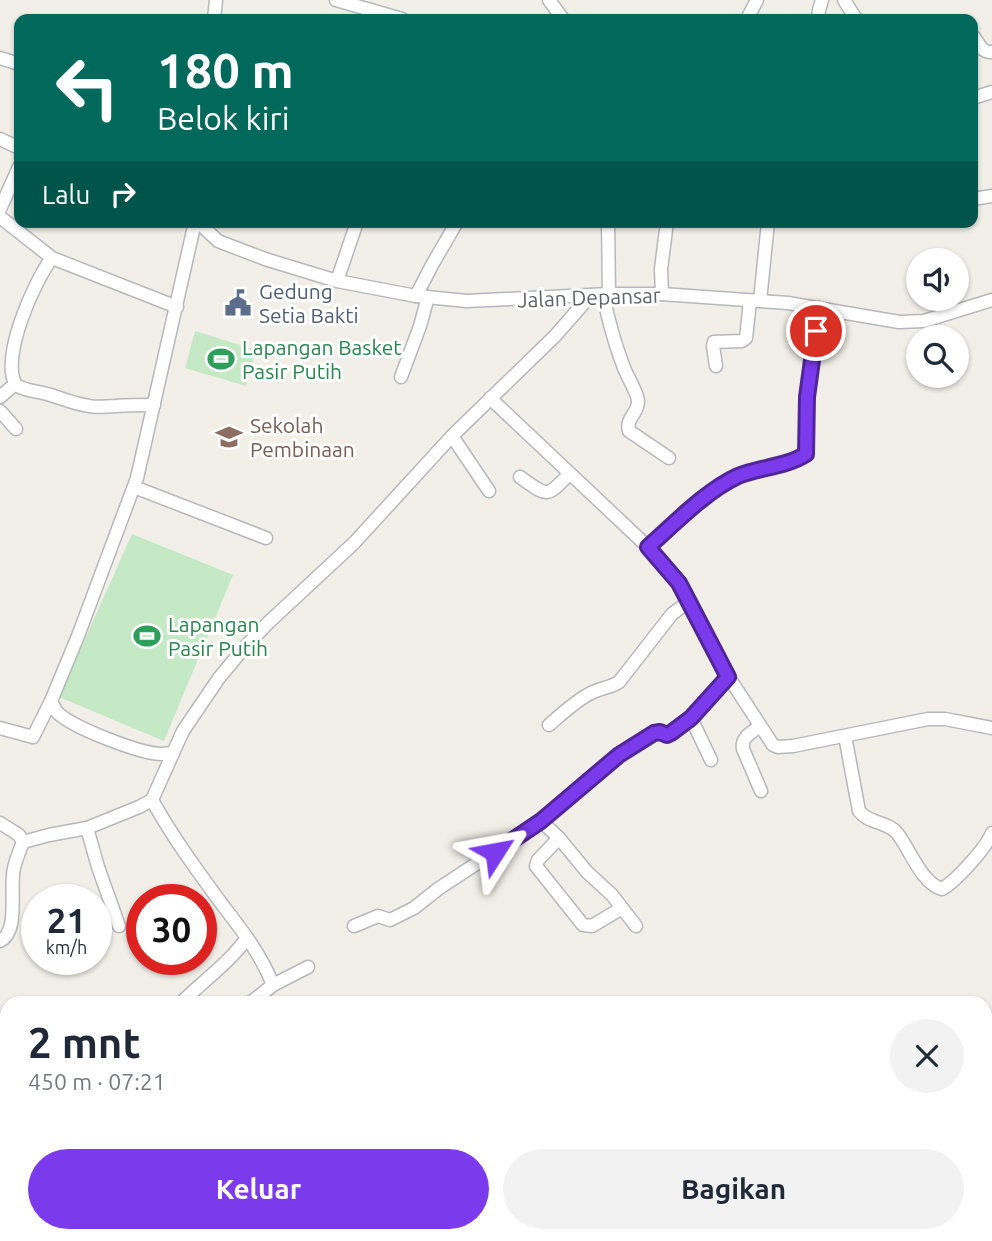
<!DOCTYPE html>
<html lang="id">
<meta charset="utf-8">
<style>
:root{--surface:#fff;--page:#f2f2f3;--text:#1f2937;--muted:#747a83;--accent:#7c3aed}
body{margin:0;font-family:Ubuntu,sans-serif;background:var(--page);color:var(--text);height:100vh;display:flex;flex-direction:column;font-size:26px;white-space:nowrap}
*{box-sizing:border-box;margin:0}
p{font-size:23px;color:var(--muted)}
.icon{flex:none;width:38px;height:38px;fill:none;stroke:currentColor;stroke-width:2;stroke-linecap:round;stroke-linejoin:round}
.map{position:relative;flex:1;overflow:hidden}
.drawer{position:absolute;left:0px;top:996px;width:992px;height:247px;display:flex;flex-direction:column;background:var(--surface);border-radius:21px 21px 0 0;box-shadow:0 2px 5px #0004}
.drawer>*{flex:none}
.banner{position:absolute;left:14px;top:14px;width:964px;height:214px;border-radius:14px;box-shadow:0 2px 5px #0004;background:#00695c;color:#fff;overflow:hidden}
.buttons{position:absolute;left:906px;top:248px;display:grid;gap:14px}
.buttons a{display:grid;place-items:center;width:63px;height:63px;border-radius:50%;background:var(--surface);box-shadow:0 2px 5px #0004;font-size:35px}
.speed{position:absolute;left:21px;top:884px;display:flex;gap:14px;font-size:35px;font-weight:700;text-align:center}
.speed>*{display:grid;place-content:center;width:91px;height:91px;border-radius:50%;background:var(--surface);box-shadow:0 2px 5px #0004;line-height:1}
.speed small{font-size:18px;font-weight:400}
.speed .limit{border:10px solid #d22;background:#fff;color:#111}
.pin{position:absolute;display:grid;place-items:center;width:60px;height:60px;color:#fff;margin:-30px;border:4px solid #fff;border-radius:50%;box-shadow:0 2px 7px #0007}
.me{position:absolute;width:77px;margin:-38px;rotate:56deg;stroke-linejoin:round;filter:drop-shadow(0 0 5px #0008)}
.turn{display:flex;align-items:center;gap:24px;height:147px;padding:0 28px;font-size:32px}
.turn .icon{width:91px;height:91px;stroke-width:2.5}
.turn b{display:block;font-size:49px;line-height:60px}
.then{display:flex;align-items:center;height:66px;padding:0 28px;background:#0003;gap:14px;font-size:26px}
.round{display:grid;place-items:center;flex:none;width:74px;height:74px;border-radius:37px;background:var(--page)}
.headline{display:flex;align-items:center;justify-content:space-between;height:119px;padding:0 28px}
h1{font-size:42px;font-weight:600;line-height:52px}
.cta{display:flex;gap:14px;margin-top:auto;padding:14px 28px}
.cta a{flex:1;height:80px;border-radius:42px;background:var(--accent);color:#fff;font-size:28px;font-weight:600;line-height:80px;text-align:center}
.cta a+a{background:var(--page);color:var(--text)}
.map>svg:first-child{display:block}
.green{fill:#c5e8c5}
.water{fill:#aadaff}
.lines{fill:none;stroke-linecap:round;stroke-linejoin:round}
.street-casing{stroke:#b5b8bc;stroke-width:15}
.street{stroke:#fff;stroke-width:12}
.route-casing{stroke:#51269a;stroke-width:18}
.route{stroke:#7c3aed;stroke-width:12}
.labels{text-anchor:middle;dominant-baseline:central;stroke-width:6;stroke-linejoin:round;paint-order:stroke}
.service-label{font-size:21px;fill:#4e5e75;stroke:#fff;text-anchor:start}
.street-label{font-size:21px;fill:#5f6368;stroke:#fff}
.leisure-label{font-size:21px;fill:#27864d;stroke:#fff;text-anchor:start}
.education-label{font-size:21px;fill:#785e54;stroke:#fff;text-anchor:start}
</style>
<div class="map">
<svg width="992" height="1241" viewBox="0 0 992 1241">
<rect width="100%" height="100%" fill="#f1efe8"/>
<!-- green -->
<g class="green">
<path d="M195 331 256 350 246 386 185 368Z"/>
<path d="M132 534 233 575 164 741 59 697Z"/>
</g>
<!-- water -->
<g class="water">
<path d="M992 1034V1100L985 1106V1039Z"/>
<path d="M816 1236H882L887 1241H820Z"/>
</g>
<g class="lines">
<!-- street casing -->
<g class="street-casing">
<g id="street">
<path d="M336 0 402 19"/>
<path d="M549 0 563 19"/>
<path d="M844 0 856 19"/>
<path d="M214 19 216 0"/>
<path d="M747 19 757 0"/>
<path d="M818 19 819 10 822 0"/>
<path d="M973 36C980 44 980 52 992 52"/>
<path d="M0 58 19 64"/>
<path d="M973 98 992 92"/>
<path d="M0 139 19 148"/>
<path d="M973 199 992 196"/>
<path d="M0 209 19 167"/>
<path d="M0 217 52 258 177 307"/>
<path d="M198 222 218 241 265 259 337 281 416 296 467 301 609 294H662L788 303 899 322 924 321 992 300"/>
<path d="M608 222 609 294"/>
<path d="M52 258C33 283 0 359 16 385 25 391 37 391 47 394 61 398 74 404 89 406 97 408 107 406 116 406 128 405 141 405 154 405"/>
<path d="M337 281 357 222"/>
<path d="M662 294 661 269 667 222"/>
<path d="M603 295C608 318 614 342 623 365 626 375 637 391 638 401 639 413 625 418 629 431L669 458"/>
<path d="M416 296 432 265 457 222"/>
<path d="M760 301 768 222"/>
<path d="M716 366 713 346 714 342 742 341 746 338 750 301"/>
<path d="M401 377 420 326 428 297"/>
<path d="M0 397 14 385"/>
<path d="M490 398 648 547 679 583 728 676 773 745 778 747 793 746 928 719H945L992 728"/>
<path d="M0 411 16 429"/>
<path d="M452 436 489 491"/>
<path d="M520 477C547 496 546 499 569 474"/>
<path d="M134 487 266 538"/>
<path d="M648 547C674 524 707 490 738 476 760 467 786 467 806 454L807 398 819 308"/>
<path d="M51 701C51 702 56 710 56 711 70 727 141 754 162 754 166 754 169 753 173 753L183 731 219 678 243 649 269 622 354 543 452 436 555 336 591 295"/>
<path d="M691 718 711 760"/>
<path d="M549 725C562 714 575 701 591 693 600 688 610 688 619 682L672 614 688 602"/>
<path d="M760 726C751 733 741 737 743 749L761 791"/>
<path d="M0 728 33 737 51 701 78 636 137 478 195 222"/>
<path d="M845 736 859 811C869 824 887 821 897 833 910 849 921 883 942 889 956 881 986 848 992 833"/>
<path d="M152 800C172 836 196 869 221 903 241 929 261 954 273 985"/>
<path d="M541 821 559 838 587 872 612 895 636 926"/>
<path d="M0 823 19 835 23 842C20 850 16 859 14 868 9 889 20 931 0 941"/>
<path d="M87 828 98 867 119 926"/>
<path d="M559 838 538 860 536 866 583 925 592 926 622 908"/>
<path d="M23 842 49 835 87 828 139 807 152 800 173 753"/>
<path d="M354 926 378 916 390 920 414 908 438 889 541 821 619 755 654 733 657 732C661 733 664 735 668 735 681 734 718 687 728 676"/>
<path d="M181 1003C203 981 229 963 247 938"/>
<path d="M250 1003 273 985 308 967"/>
<path d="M230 1236 232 1241"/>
<path d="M214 1241 219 1236"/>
<path d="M254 1241 268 1236"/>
<path d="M415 1241 420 1236"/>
</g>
</g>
<!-- street -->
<use href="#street" class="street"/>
</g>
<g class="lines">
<!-- route casing -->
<g class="route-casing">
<path id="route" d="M495 852 541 821 619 755 654 733 660 732 667 735 671 733 691 718 728 677 679 583 648 547C674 524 707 490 738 476 760 467 786 467 806 454L807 397 816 331"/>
</g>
<!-- route -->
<use href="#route" class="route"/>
</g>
<!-- icons -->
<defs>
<g id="civic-bare" transform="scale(2.1)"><path d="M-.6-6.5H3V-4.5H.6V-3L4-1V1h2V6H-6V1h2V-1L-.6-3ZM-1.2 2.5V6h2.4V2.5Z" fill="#5c6f8a" stroke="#fff" stroke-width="2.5" paint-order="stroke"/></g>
<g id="stadium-bare" transform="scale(2.1)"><path d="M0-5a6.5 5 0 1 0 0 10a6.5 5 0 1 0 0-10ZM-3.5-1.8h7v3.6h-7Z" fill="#2e9e5b" stroke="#fff" stroke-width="2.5" paint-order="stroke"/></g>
<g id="school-bare" transform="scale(2.1)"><path d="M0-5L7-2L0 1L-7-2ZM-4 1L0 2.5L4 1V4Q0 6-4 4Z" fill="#8d6e63" stroke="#fff" stroke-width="2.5" paint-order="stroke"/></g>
</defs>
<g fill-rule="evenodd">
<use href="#civic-bare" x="238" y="303"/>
<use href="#stadium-bare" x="221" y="359"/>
<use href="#school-bare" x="229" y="437"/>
<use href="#stadium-bare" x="147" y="636"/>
</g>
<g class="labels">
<!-- service labels -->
<g class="service-label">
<text x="259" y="291">Gedung<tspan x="259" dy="24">Setia Bakti</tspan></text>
</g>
<!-- street labels -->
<g class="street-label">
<text transform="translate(589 297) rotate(-2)">Jalan Depansar</text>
</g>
<!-- leisure labels -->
<g class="leisure-label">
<text x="242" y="347">Lapangan Basket<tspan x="242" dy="24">Pasir Putih</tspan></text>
<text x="168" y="624">Lapangan<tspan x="168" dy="24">Pasir Putih</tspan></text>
</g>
<!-- education labels -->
<g class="education-label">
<text x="250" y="425">Sekolah<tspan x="250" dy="24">Pembinaan</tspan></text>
</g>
</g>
</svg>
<div class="buttons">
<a><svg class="icon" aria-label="sound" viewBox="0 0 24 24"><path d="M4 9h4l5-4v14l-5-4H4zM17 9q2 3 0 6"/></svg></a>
<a><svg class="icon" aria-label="search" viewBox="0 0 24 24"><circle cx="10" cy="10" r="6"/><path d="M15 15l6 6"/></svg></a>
</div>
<div class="speed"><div>21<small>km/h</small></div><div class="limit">30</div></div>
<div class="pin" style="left:816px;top:331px;background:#d93025"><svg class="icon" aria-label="arrive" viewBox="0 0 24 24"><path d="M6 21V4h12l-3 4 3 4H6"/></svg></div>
<svg class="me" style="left:495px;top:852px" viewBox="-20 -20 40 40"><path d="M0-17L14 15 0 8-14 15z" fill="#7c3aed" stroke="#fff" stroke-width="4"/></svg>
<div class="banner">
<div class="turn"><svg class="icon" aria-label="left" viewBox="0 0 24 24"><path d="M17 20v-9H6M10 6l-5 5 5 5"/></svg><div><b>180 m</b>Belok kiri</div></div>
<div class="then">Lalu<svg class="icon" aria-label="right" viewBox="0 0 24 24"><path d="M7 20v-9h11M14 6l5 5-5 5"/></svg></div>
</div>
<section class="drawer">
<div class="headline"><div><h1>2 mnt</h1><p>450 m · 07:21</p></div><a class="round"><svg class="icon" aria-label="close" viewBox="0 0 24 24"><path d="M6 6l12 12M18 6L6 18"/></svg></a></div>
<div class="cta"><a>Keluar</a><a>Bagikan</a></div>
</section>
</div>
